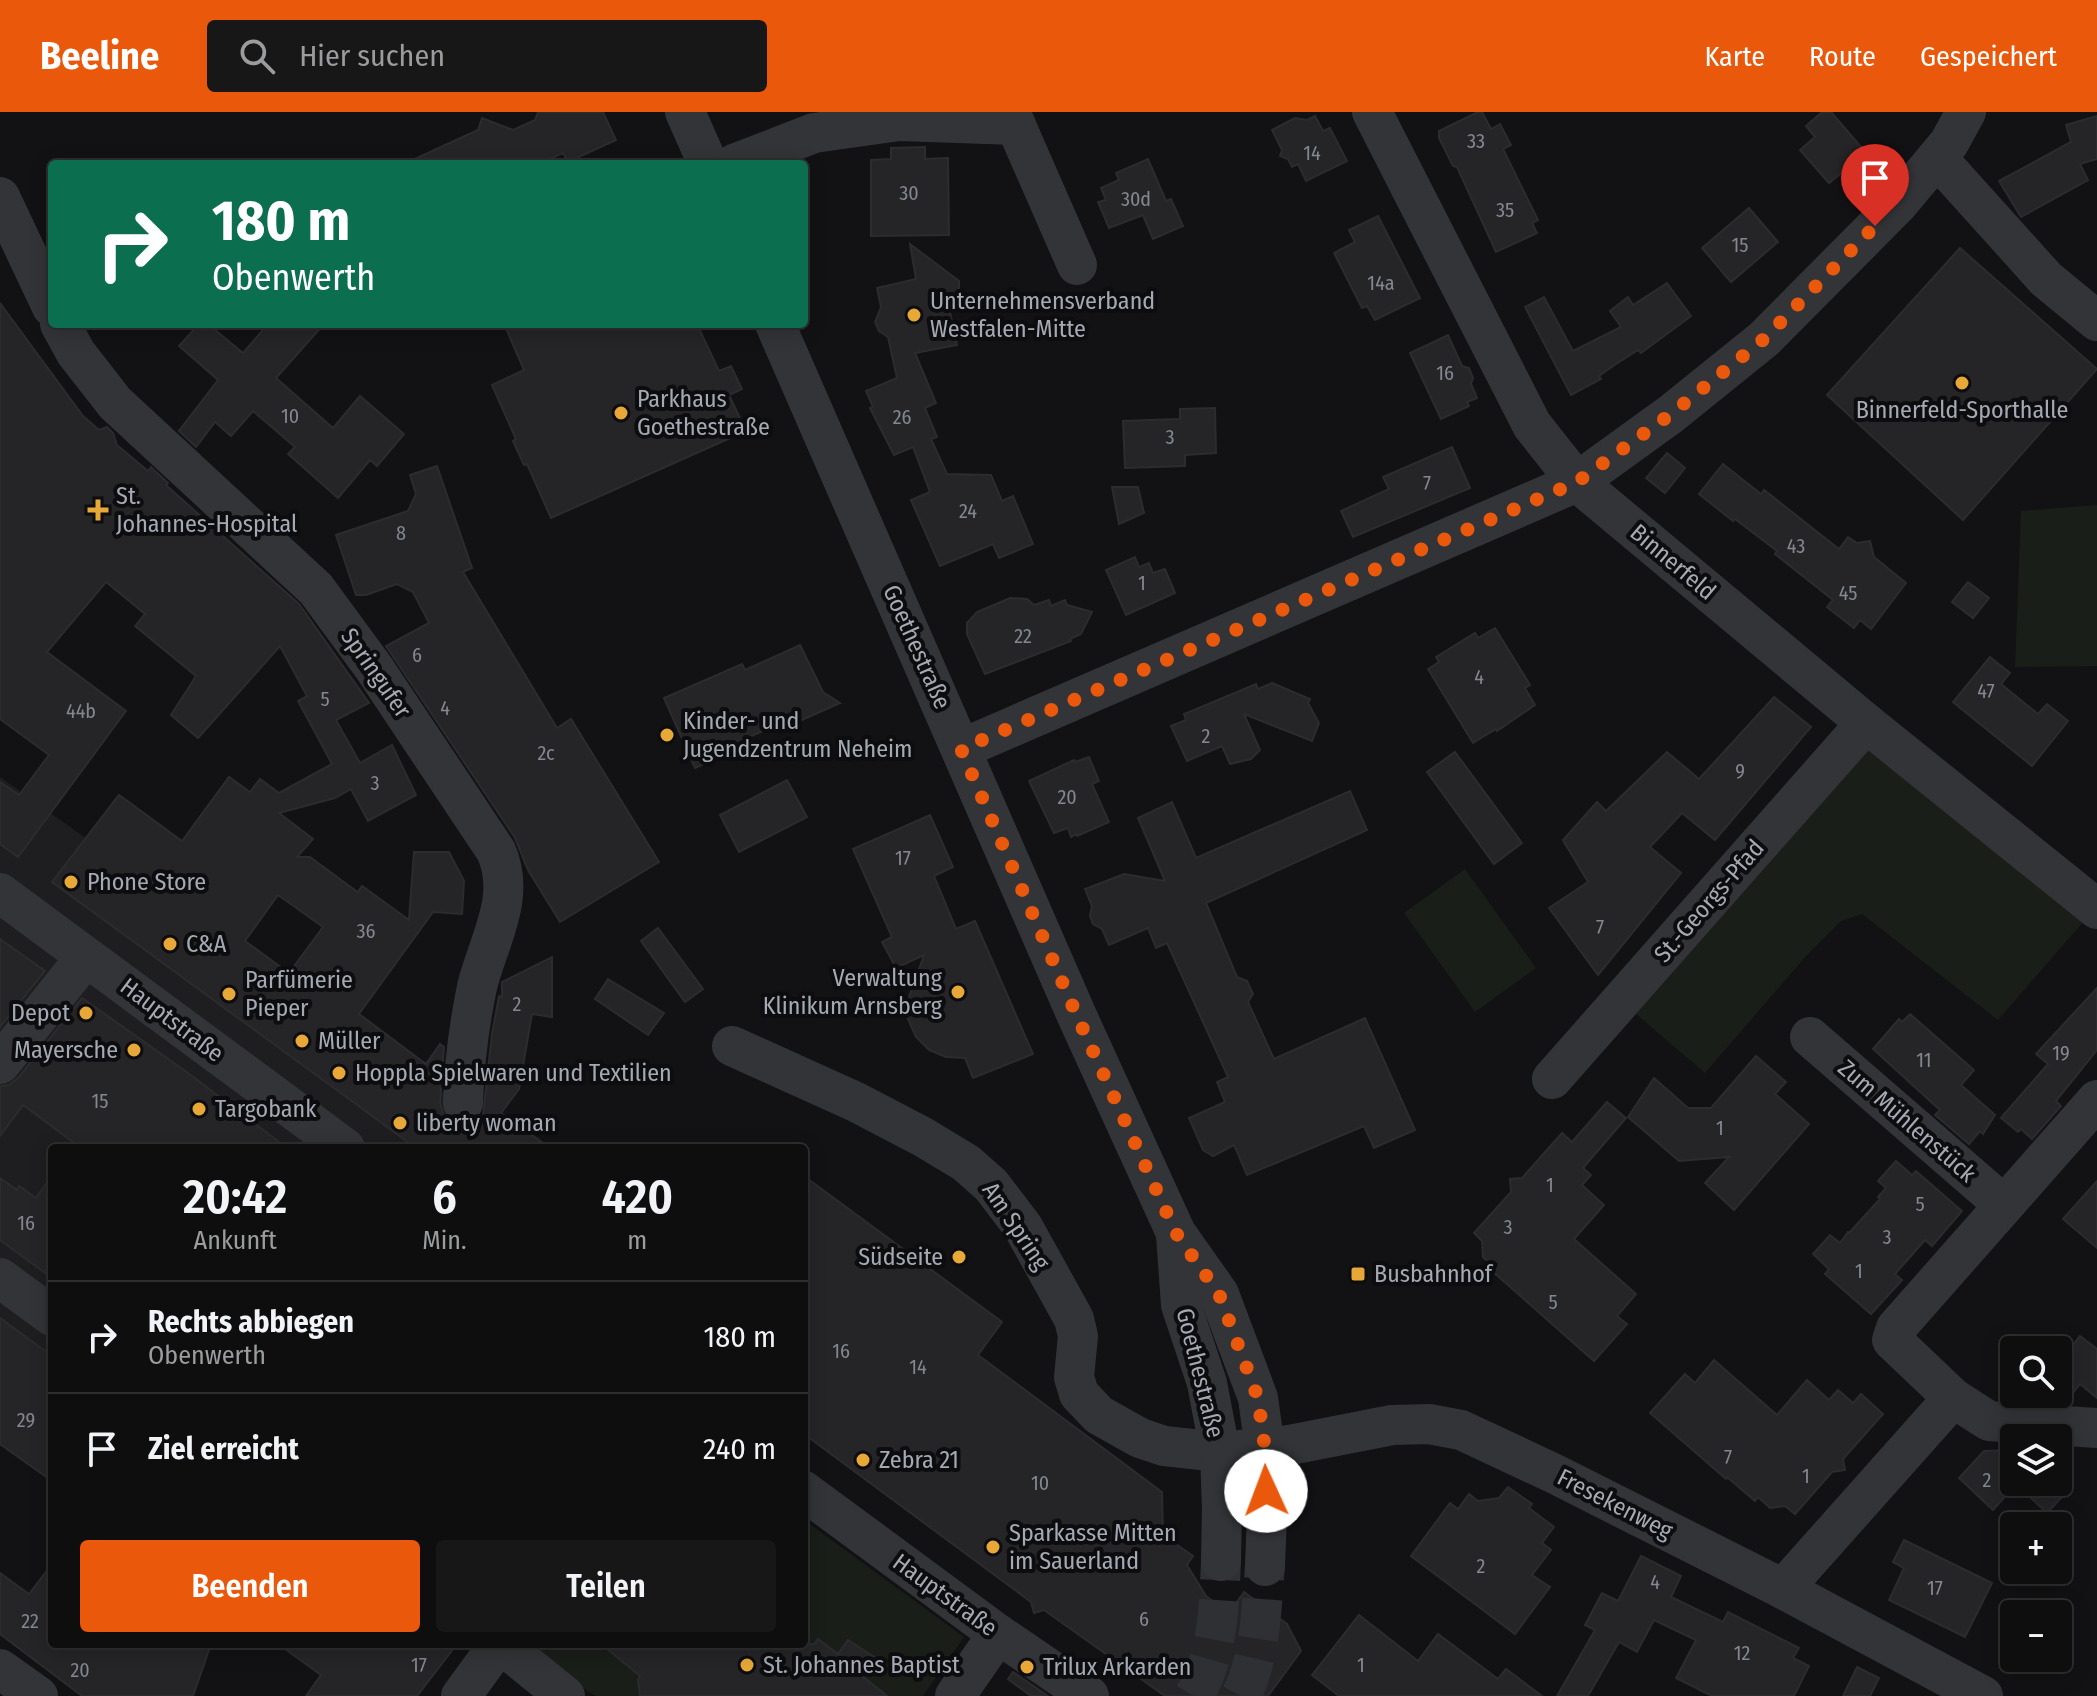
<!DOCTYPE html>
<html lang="de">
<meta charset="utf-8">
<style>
:root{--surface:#0e0e0f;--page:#171718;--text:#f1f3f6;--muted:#9b9c9e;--line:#2e2e2f;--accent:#ea580c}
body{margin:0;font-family:"Fira Sans Condensed",sans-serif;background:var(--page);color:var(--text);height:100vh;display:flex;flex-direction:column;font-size:30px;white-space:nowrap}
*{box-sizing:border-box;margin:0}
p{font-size:26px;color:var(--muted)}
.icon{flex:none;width:44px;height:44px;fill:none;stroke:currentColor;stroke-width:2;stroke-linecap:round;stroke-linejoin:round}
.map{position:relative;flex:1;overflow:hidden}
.panel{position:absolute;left:48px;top:1032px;width:760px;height:504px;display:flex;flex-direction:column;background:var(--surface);border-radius:8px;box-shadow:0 4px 20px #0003,0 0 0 2px var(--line)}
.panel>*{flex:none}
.banner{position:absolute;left:48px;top:48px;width:760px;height:168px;border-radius:8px;box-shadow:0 4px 20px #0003,0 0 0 2px var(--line);background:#0b6e4f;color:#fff;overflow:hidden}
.tools{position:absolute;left:2000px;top:1224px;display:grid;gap:16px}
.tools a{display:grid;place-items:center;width:72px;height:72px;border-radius:8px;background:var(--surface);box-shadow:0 4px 20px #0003,0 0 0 2px var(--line);font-size:40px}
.pin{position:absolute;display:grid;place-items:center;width:68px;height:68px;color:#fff;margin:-82px -34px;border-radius:50% 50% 50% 0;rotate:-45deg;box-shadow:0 0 8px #0007}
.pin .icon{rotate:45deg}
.me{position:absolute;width:88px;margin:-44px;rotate:358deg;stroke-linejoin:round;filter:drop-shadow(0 0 6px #0008)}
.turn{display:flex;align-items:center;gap:28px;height:168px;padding:0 32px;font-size:36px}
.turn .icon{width:104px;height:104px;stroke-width:2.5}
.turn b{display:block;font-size:56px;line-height:68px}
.eta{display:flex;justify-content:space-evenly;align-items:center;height:136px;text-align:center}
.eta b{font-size:48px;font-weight:600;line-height:56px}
.button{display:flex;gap:16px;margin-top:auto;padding:16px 32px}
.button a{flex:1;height:92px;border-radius:8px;background:var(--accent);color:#fff;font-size:32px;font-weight:600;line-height:92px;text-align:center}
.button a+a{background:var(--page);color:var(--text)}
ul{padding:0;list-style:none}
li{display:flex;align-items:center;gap:24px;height:112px;padding:0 32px;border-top:2px solid var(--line)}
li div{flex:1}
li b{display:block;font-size:30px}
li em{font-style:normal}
header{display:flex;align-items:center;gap:48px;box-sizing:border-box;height:112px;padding:0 40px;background:var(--accent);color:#fff}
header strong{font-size:38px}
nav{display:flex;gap:44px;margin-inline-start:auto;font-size:28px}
.search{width:560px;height:72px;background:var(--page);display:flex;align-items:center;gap:20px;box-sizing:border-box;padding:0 28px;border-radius:8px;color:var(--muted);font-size:30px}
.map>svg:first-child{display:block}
.built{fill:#1e1e21}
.green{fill:#191e19}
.building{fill:#252528;stroke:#2c2c2f;stroke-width:2;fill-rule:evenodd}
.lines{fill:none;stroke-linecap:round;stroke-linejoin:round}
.minor-tunnel{stroke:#2f3034;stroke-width:40;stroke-dasharray:40 20;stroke-linecap:butt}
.minor{stroke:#333438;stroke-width:40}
.route{stroke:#ea580c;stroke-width:14;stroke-dasharray:0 25.2}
.poi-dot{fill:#e7a837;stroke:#0d0d0f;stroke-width:3}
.labels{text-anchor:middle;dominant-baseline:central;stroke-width:8;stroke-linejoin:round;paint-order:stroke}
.number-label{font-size:20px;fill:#848790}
.poi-label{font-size:24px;fill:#a4a9b3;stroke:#0d0d0f;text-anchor:start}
.street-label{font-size:24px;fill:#a4a9b3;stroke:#0d0d0f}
</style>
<header>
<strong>Beeline</strong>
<div class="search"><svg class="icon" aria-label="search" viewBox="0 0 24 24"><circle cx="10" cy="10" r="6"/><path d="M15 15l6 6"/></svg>Hier suchen</div>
<nav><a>Karte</a><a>Route</a><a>Gespeichert</a></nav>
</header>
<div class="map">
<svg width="2097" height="1584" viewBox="0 0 2097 1584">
<rect width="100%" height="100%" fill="#121214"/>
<!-- built -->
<path class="built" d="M0 665 521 1036H52V1328L0 1291Z"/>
<!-- green -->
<g class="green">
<path d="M2097 393V554L2015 555 2021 399Z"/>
<path d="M1868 628 2084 809 1998 908 1862 802 1841 809 1806 844 1705 961 1636 902 1772 748Z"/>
<path d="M1465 757 1536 856 1475 900 1404 801Z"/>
<path d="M804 1408 964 1525 923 1584H595L529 1540 534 1532H804Z"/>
</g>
<!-- building -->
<g class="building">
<path d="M538 0H603L616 28 568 50 563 41 538 52H404L478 18 482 6 513 18 535 8Z"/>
<path d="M1478 0H1482L1491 17 1500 12 1511 33 1503 37 1538 108 1532 111 1537 121 1496 140 1457 55 1453 54 1439 26V19Z"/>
<path d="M1822 0H1831L1861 35 1851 44 1856 49 1829 71 1800 38 1815 25 1806 14Z"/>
<path d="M1315 4 1323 19 1330 16 1347 49 1306 69 1298 52 1292 55 1288 47 1280 44 1282 38 1272 18 1295 6 1307 8Z"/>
<path d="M2097 4V47L2080 52 2088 68 2021 105 1999 69 2071 30 2066 13Z"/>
<path d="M925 35V47L948 46 949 123 871 124V48L891 47V36Z"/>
<path d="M1148 47 1166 89 1171 87 1183 114 1153 127 1143 103 1109 116 1098 90 1106 88 1101 76 1119 68 1116 61Z"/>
<path d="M1749 96 1778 130 1731 170 1702 136Z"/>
<path d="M1378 104 1420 186 1375 208 1367 194 1362 196 1334 141 1355 130 1349 118Z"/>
<path d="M910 132 959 169V180L948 191 957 233 915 241 936 291 925 296 937 325 931 327 947 362 991 363 1002 389 1013 384 1033 432 999 446 993 432 940 454 911 388 930 380 913 335 894 343 870 296 873 295 866 279 897 266 888 225 879 219 875 210 881 195 877 176 916 167Z"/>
<path d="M1960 136 2097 257 1963 408 1827 283Z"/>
<path d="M1667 171 1691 204 1641 241 1638 238 1616 252 1599 264 1601 267 1571 283 1525 195 1544 185 1573 239 1621 215 1610 199 1628 185 1633 193Z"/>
<path d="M0 191 83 304 99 318 107 315 113 321 117 333 148 359 151 355 168 371 166 373 299 492 369 591 336 608 360 651 392 633 416 683 368 709 351 677 335 686 279 701 313 727 297 745H310L352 776 358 780 362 774 409 808 414 740H449L464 769 462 802 433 800 359 902 426 952 440 932 444 935 440 991 443 1002 451 1011 461 1014 473 1012 483 1003 492 922 499 884 502 885V870L552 845V905L532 902 519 977 501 1001 550 1036H416L52 770 119 683 182 729 229 665 250 680 260 667 279 681 332 652 298 589 307 584 280 534 198 626 171 603 196 564 135 514 145 502 106 470 47 540 126 599 18 745 0 732V670L19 683 49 643 0 607ZM278 783 323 815 289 861 245 829Z"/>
<path d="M199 212H208L243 241 268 212H324L276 266 333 316 360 284 404 322 377 354 370 348 338 386 288 342 295 335 253 299 231 324 215 310 196 335 179 319 218 268 179 234Z"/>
<path d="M504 212H697L719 259 731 254 742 277 729 283 746 319 551 406 527 352 524 353 513 329 516 327 492 273 524 258Z"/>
<path d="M1448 223 1462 254 1469 256 1473 266 1471 272 1477 286 1467 290 1469 294 1441 307 1410 241Z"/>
<path d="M1215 296 1216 341 1185 343V354L1125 356 1123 309 1180 307V297Z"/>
<path d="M1452 335 1470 376 1353 425 1341 399 1389 377 1383 365Z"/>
<path d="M1667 341 1685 356 1665 381 1646 366Z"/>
<path d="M1723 352 1761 382 1764 378 1839 437 1848 425 1857 431 1870 429 1874 445 1906 471 1871 517 1860 508 1854 516 1827 495 1833 488 1775 442 1777 439 1735 407 1733 409 1699 382Z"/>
<path d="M437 354 472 456 463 460 557 616 571 607 659 750 560 810 528 758 515 726 386 534 429 511 413 480 397 472 366 483H356L336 423 408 399 416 382 410 363Z"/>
<path d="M1112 375H1138L1144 401 1119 412Z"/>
<path d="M1135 445 1139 455 1149 451 1153 461 1165 457 1175 481 1126 503 1106 458Z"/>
<path d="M1968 470 1989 486 1973 506 1952 490Z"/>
<path d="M1010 486 1027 487 1034 493 1049 488 1051 494 1065 488 1067 493 1092 500 1081 522 1070 527 1071 529 985 562 967 522V511L977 500Z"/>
<path d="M1495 516 1530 573 1525 576 1535 593 1497 619 1496 617 1473 631 1428 557 1439 550 1436 545 1475 521 1478 526Z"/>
<path d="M800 533 823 580 840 591 784 616 782 611 725 635V643L695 656 664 586 742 552 745 558Z"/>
<path d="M1990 545 2010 561 2001 572 2038 602 2047 592 2068 609 2032 654 1953 590Z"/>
<path d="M1272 571 1310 587 1308 591 1319 611 1312 629 1244 602 1260 638 1251 647 1230 652 1222 634 1187 649 1171 614 1186 608 1184 602 1256 572 1258 577Z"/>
<path d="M1774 585 1811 615 1715 728 1682 701 1650 735 1681 761 1598 863 1549 796 1588 770 1563 728 1597 690 1606 699 1667 640 1699 667Z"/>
<path d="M1455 640 1522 731 1494 752 1427 660Z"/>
<path d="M1089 645 1099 669 1092 672 1109 710 1077 724 1076 722 1071 725 1068 716 1054 721 1029 669 1074 648 1075 650Z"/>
<path d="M787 668 807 705 739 740 720 703Z"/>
<path d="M1350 679 1367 718 1206 791 1237 865 1247 869 1253 882 1248 890 1274 947 1365 906 1415 1018 1374 1036 1364 1014 1247 1063 1234 1033 1213 1044 1203 1038 1189 1006 1225 990 1217 970 1228 965 1167 831 1156 836 1148 816 1109 833 1102 817 1093 812 1090 804 1092 794 1085 777 1124 762 1165 769 1138 706 1172 690 1196 746Z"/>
<path d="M930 703 953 755 934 764 956 817 975 809 1033 942 973 966 965 946 946 945 929 938 916 925 908 907V888L924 843 896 856 882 830 892 825 853 737Z"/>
<path d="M658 816 703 877 685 890 641 829Z"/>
<path d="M0 827 45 859 0 915Z"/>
<path d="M608 867 664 901 648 923 595 887Z"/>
<path d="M2097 876V938L2056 989 2061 994 2032 1027 2021 1017 2018 1020 2001 1006 2048 952 2036 942Z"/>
<path d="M82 886 184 958 287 1036H81L23 993 0 1024V974L9 973 18 966Z"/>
<path d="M1910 902 1974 958 1961 973 1995 1003 1983 1022 1980 1019 1969 1032 1935 1003 1940 998 1873 937 1899 907 1902 910Z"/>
<path d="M1756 944 1786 970 1775 982 1809 1012 1734 1098 1705 1071 1729 1045 1679 1049 1628 1005 1654 966 1688 996H1711Z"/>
<path d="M1607 990 1626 1006 1583 1056 1591 1063 1582 1073 1604 1093 1574 1127 1636 1182 1617 1204 1627 1212 1594 1249 1492 1159 1495 1156 1483 1145 1482 1129 1474 1121 1511 1080 1510 1067 1522 1066 1562 1021 1572 1030Z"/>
<path d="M1896 1049 1912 1063 1916 1059 1962 1099 1932 1134 1925 1128 1895 1162 1902 1168 1871 1202 1825 1162 1829 1157 1813 1142 1830 1123 1840 1131 1848 1120 1849 1121 1880 1087 1878 1085 1886 1076 1878 1069Z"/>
<path d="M52 1063V1166L0 1128V1066L17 1078 19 1074 36 1086Z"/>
<path d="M804 1064 1002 1210 978 1243 1162 1380 1163 1423 1193 1444 1187 1453 1206 1484 1229 1501 1244 1480 1287 1512 1301 1539 1268 1584H1165L1044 1498 1034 1501 1031 1490 804 1322Z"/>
<path d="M2097 1069V1136L2063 1107Z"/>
<path d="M0 1206 52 1244V1369L0 1332Z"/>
<path d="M2080 1224 2097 1237V1286L2080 1272 2065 1291 2058 1290V1252Z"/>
<path d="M1714 1248 1777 1303 1807 1268 1829 1288 1838 1278 1853 1291 1861 1282 1883 1302 1843 1347 1845 1358 1832 1360 1795 1402 1785 1394 1770 1396 1758 1385 1755 1389 1727 1365 1726 1367 1650 1301 1685 1262 1695 1271Z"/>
<path d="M2013 1338 2014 1370H2046L2062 1385 2047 1401 2016 1372 1993 1398 1959 1366 1984 1339Z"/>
<path d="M1508 1375 1532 1392 1529 1396 1554 1415 1542 1431 1551 1438 1532 1463 1550 1475 1515 1522 1411 1444 1450 1391 1458 1397 1469 1382 1478 1389 1499 1386Z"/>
<path d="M1904 1428 1992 1471 1965 1525 1889 1488 1904 1456 1893 1450Z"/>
<path d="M1641 1444 1681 1464 1671 1485 1723 1510 1728 1500 1799 1536 1793 1546 1809 1554 1794 1584H1712L1676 1566 1696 1528 1654 1508 1637 1540 1619 1530 1588 1584H1557L1595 1518 1585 1513 1602 1481 1618 1489Z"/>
<path d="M52 1452V1532H211L193 1584H82L0 1522V1461L29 1482Z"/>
<path d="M1359 1503 1418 1549 1438 1522 1498 1567 1506 1557 1542 1584H1339L1312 1563Z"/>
<path d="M818 1527 838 1542 848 1528 874 1545 862 1564 887 1584H640L638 1568 640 1564 601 1532H814Z"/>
<path d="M278 1532H457L417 1584H306L321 1563Z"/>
<path d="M1857 1555 1879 1566 1870 1584H1843Z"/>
<path d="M1013 1560 1048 1584H1031L1008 1567Z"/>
</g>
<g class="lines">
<!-- minor-tunnel -->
<g class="minor-tunnel">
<path d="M1194 1584C1218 1543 1219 1495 1221 1449"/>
<path d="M1241 1584C1261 1545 1261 1497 1265 1454"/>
</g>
<!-- minor -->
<g class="minor">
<path d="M685 0 708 52"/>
<path d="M1010 0 1077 153"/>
<path d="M1372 0 1532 313 1577 370 1866 611 2097 797"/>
<path d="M1937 46 2046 167 2097 209"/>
<path d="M734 52 814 21 899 9 1016 13"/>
<path d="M0 85 52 195"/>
<path d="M60 212 76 241 115 291 316 477 374 556 496 739C517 786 488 829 477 875 469 914 464 952 463 991"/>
<path d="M775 212 1077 904 1176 1121 1219 1182 1258 1286 1265 1337 1267 1401 1265 1454"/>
<path d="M961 637 1577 370 1671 302 1764 227 1898 92 1949 31 1966 0"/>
<path d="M0 781 345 1036"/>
<path d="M1810 925 2004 1093"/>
<path d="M732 934 856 990 923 1025 966 1051 991 1073 1023 1115 1074 1207 1078 1224 1074 1265 1079 1282 1099 1303 1140 1326 1164 1334 1220 1340 1290 1333 1392 1313 1429 1312 1461 1318 1555 1362 1783 1477 1983 1584"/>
<path d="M0 952 86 845"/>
<path d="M1552 967 1866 611"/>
<path d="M2097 988 1896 1216 1892 1228 1953 1286 1989 1309 2097 1316"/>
<path d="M1176 1123 1181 1193 1207 1271 1220 1340 1222 1398 1221 1449"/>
<path d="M0 1166 52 1204"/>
<path d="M804 1379 998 1522 1089 1584"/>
<path d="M1783 1477 1953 1286"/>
<path d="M501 1532 565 1584"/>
<path d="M0 1557 38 1584"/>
<path d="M461 1584 499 1532"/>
<path d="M955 1584 998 1522"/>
</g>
</g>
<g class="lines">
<!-- route -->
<path class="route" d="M1266 1379 1265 1337 1258 1286 1219 1182 1176 1121 1077 904 961 637 1577 370 1671 302 1764 227 1875 114"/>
</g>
<!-- markers -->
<g class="poi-dot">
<circle cx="914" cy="203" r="8"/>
<circle cx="1962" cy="271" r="8"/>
<circle cx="621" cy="301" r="8"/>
<path d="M94 386h8v8h8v8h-8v8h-8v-8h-8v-8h8z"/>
<circle cx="667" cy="623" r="8"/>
<circle cx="71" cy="770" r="8"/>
<circle cx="170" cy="832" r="8"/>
<circle cx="958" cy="880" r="8"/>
<circle cx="229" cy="882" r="8"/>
<circle cx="86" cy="901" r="8"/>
<circle cx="302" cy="929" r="8"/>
<circle cx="134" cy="938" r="8"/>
<circle cx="339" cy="961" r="8"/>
<circle cx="199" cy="997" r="8"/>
<circle cx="400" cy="1011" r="8"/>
<circle cx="959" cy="1145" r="8"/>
<rect x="1350" y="1154" width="16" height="16" rx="4"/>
<circle cx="863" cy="1348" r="8"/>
<circle cx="993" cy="1435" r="8"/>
<circle cx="747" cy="1553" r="8"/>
<circle cx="1027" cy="1555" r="8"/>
</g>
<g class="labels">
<!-- number labels -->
<g class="number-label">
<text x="1476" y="29">33</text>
<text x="1312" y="41">14</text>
<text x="909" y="81">30</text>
<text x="1136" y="87">30d</text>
<text x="1505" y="98">35</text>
<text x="1740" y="133">15</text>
<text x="1381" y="171">14a</text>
<text x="1445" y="261">16</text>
<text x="290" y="304">10</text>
<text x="902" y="305">26</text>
<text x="1170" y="325">3</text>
<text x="1427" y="371">7</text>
<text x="968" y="399">24</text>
<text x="401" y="421">8</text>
<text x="1796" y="434">43</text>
<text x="1142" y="471">1</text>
<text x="1848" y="481">45</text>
<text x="1023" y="524">22</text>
<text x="417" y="543">6</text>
<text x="1479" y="565">4</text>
<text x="1986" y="579">47</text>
<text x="325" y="587">5</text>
<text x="445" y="596">4</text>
<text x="81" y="599">44b</text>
<text x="1206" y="624">2</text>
<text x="546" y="641">2c</text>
<text x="1740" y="659">9</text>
<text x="375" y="671">3</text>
<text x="1067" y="685">20</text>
<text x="903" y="746">17</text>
<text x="1600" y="815">7</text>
<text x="366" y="819">36</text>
<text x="517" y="892">2</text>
<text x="2061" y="941">19</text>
<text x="1924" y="948">11</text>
<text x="100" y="989">15</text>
<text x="1720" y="1016">1</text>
<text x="1550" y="1073">1</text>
<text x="1920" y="1092">5</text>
<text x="26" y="1111">16</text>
<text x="1508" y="1115">3</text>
<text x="1887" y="1125">3</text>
<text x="1859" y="1159">1</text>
<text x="1553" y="1190">5</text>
<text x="841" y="1239">16</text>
<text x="918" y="1255">14</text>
<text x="26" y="1308">29</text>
<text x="1728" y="1345">7</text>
<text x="1806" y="1364">1</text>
<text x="1987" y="1368">2</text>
<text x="1040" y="1371">10</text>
<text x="1481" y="1454">2</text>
<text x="1655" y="1470">4</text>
<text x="1935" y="1476">17</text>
<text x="1144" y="1507">6</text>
<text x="30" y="1509">22</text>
<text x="1742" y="1541">12</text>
<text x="419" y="1553">17</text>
<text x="1361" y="1553">1</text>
<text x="80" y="1558">20</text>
</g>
<!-- poi labels -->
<g class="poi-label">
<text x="930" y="189">Unternehmensverband<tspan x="930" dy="28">Westfalen-Mitte</tspan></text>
<text x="637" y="287">Parkhaus<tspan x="637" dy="28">Goethestraße</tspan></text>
<text x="1962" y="298" text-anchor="middle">Binnerfeld-Sporthalle</text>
<text x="116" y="384">St.<tspan x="116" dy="28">Johannes-Hospital</tspan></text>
<text x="683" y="609">Kinder- und<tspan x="683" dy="28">Jugendzentrum Neheim</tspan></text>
<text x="87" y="770">Phone Store</text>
<text x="186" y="832">C&amp;A</text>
<text x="942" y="866" text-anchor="end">Verwaltung<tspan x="942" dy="28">Klinikum Arnsberg</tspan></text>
<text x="245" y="868">Parfümerie<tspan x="245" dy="28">Pieper</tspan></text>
<text x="70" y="901" text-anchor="end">Depot</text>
<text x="318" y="929">Müller</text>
<text x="118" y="938" text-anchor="end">Mayersche</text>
<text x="355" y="961">Hoppla Spielwaren und Textilien</text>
<text x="215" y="997">Targobank</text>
<text x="416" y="1011">liberty woman</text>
<text x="943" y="1145" text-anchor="end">Südseite</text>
<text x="1374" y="1162">Busbahnhof</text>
<text x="879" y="1348">Zebra 21</text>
<text x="1009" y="1421">Sparkasse Mitten<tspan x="1009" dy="28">im Sauerland</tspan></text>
<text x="763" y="1553">St. Johannes Baptist</text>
<text x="1043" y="1555">Trilux Arkarden</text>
</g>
<!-- street labels -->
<g class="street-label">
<text transform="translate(1673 450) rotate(40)">Binnerfeld</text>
<text transform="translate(917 535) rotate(66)">Goethestraße</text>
<text transform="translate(376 561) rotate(55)">Springufer</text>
<text transform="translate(1709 789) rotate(-49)">St.-Georgs-Pfad</text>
<text transform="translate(172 908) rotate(37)">Hauptstraße</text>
<text transform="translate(1907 1009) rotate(41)">Zum Mühlenstück</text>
<text transform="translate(1016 1114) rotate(56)">Am Spring</text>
<text transform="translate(1200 1261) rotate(76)">Goethestraße</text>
<text transform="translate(1615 1392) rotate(27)">Fresekenweg</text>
<text transform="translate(945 1483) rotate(36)">Hauptstraße</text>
</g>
</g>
</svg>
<div class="tools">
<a><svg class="icon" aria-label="search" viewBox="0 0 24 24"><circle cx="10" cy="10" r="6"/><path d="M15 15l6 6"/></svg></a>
<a><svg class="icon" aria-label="layers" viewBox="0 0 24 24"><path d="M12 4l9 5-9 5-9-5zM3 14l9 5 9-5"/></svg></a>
<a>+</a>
<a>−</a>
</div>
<div class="pin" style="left:1875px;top:114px;background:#d93025"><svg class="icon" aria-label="arrive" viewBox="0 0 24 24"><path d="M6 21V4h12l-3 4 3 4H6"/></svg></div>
<svg class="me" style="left:1266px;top:1379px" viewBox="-20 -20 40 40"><circle r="19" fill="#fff"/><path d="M0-13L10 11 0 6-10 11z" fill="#ea580c"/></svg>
<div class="banner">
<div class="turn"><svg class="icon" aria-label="right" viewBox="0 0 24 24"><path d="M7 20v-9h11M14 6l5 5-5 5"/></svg><div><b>180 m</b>Obenwerth</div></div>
</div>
<section class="panel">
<div class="eta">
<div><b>20:42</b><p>Ankunft</p></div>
<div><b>6</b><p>Min.</p></div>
<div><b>420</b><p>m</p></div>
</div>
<ul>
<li><svg class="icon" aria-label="right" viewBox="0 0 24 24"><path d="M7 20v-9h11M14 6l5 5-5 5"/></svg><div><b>Rechts abbiegen</b><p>Obenwerth</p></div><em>180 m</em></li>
<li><svg class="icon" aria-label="arrive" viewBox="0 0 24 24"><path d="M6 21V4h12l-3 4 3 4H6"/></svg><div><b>Ziel erreicht</b></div><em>240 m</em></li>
</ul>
<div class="button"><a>Beenden</a><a>Teilen</a></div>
</section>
</div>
